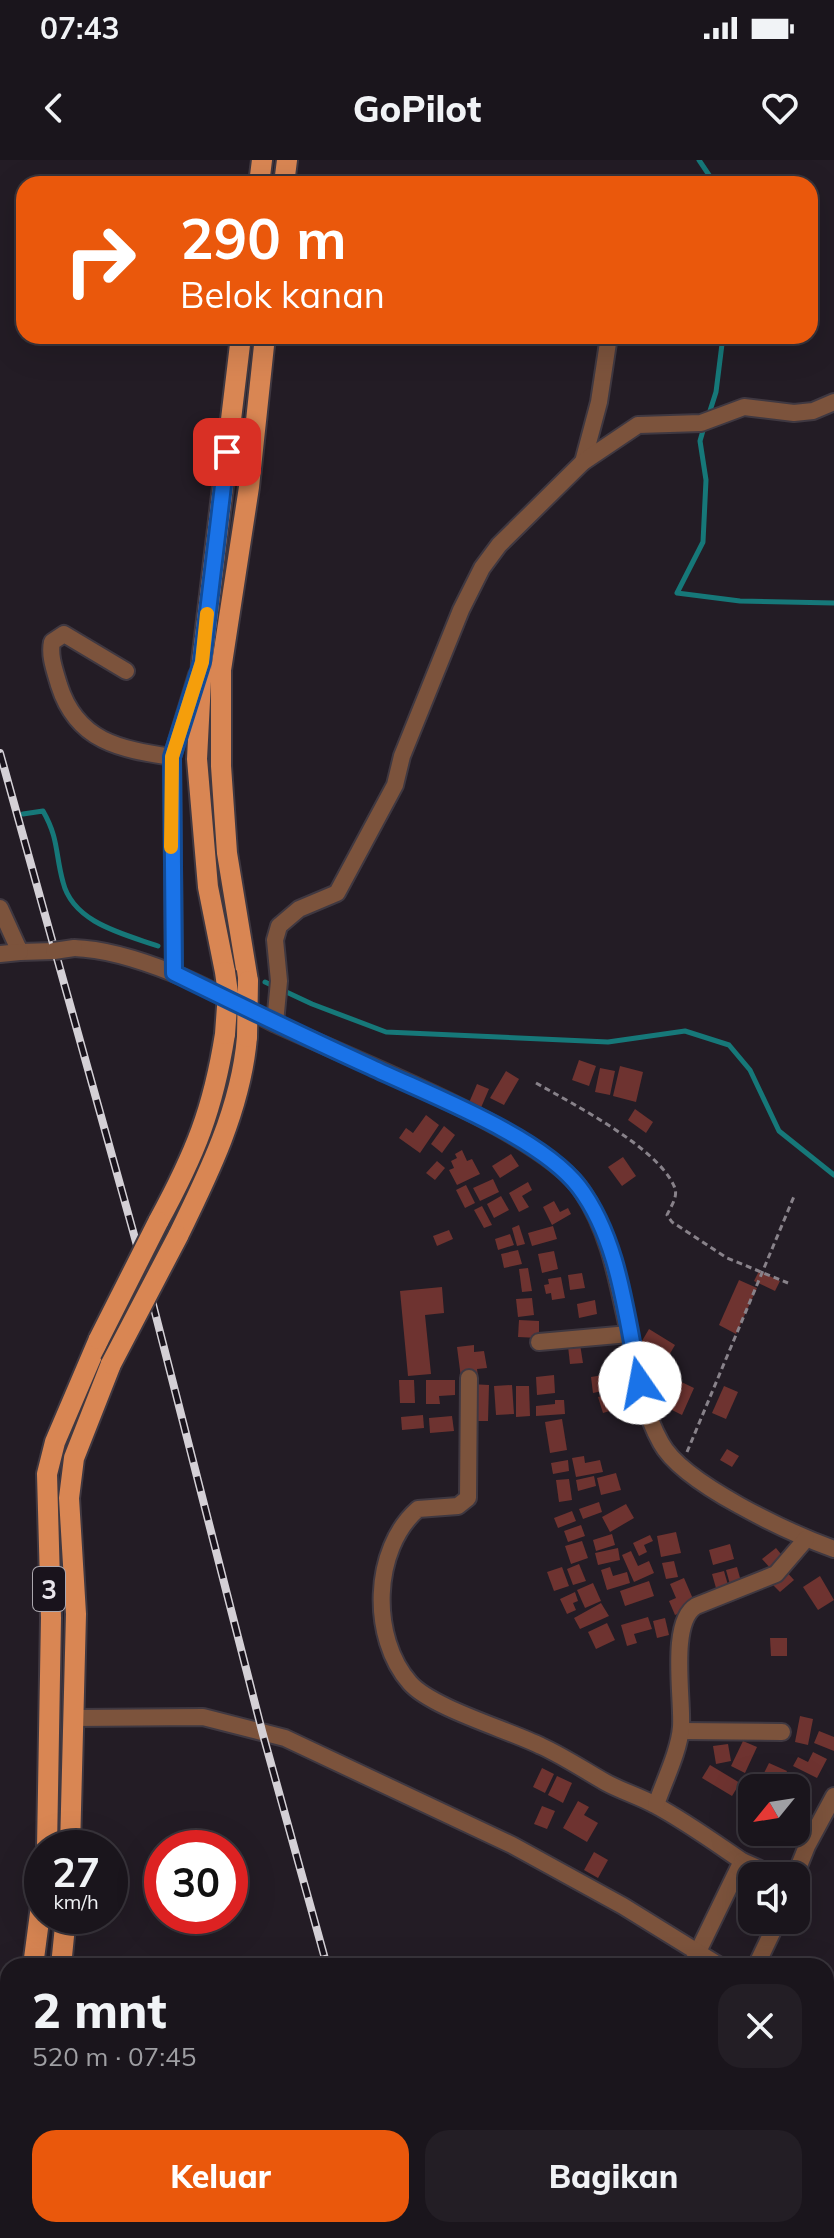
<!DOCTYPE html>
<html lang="id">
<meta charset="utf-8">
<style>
:root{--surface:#1a151c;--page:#231e25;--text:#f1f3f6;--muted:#9f9fa3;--line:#38343b;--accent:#ea580c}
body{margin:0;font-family:Mulish,sans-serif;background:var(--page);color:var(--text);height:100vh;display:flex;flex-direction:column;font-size:30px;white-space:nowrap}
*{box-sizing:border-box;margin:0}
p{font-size:26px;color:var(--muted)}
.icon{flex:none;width:44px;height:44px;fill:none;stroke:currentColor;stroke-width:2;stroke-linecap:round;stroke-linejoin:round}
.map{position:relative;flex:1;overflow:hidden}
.panel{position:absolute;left:0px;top:1798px;width:834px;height:280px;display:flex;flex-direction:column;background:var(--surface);border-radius:24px 24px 0 0;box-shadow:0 8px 32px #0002,0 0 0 2px var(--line)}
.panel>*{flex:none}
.guide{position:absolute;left:16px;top:16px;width:802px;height:168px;border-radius:24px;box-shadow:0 8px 32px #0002,0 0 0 2px var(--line);background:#ea580c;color:#fff;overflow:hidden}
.needle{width:52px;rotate:240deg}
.controls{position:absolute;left:738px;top:1614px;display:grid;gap:16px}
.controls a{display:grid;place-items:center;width:72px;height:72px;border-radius:16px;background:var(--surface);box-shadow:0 8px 32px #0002,0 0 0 2px var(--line);font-size:40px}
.speed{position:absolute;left:24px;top:1670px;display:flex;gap:16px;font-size:40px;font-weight:700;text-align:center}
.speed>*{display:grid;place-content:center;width:104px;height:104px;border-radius:50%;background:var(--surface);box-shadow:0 8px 32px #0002,0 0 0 2px var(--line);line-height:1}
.speed small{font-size:20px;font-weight:400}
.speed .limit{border:12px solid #d22;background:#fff;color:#111}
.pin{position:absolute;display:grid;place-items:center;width:68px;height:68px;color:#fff;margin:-34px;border-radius:16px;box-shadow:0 4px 12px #0006}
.me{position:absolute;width:88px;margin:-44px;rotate:348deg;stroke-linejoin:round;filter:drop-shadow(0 0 6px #0008)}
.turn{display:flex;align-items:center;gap:28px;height:168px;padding:0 32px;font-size:36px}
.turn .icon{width:104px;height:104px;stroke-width:2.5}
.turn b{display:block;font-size:56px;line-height:68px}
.round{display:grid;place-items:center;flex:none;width:84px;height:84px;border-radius:24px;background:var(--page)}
.overview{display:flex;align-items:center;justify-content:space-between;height:136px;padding:0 32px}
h1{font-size:48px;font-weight:800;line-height:60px}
.action{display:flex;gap:16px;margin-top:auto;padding:16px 32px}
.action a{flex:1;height:92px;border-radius:24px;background:var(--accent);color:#fff;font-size:32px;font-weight:800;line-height:92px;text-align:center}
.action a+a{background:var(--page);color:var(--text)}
.status{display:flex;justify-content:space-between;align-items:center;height:56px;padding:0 40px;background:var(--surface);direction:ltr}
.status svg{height:22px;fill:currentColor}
header{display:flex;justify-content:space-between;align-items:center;height:104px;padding:0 32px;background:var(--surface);font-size:36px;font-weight:800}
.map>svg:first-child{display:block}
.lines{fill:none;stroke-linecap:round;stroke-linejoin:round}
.stream{stroke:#167879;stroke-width:5}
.building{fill:#6e3330}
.minor-casing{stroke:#3f3841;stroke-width:20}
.major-casing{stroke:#3f3841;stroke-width:24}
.path{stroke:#88828a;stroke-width:3;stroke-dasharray:6 4;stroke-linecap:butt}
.minor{stroke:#7c533c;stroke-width:16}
.major{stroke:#d98653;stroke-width:20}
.rail-casing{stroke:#d4d0d6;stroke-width:8}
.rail{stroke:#19131c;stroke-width:5;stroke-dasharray:15;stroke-linecap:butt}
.minor-bridge-casing{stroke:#3f3841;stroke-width:20;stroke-linecap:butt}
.major-bridge-casing{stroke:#3f3841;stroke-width:24;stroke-linecap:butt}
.minor-bridge{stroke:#7c533c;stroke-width:16}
.major-bridge{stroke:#d98653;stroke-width:20}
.route-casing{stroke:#114b97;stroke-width:20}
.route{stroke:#1a73e8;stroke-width:14}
.slow{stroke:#f59e0b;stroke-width:14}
.labels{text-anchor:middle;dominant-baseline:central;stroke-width:8;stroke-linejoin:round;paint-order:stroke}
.shield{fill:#19131c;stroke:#aba7ae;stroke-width:2}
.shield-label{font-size:26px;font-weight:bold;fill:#eae6ec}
</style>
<div class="status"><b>07:43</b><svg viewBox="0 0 49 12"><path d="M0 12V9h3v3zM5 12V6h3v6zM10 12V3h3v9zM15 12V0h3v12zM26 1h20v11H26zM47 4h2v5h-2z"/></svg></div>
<header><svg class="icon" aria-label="back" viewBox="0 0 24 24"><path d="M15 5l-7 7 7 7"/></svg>GoPilot<svg class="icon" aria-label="heart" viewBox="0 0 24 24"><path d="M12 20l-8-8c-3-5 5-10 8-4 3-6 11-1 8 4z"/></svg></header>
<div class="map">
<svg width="834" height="2078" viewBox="0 0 834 2078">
<rect width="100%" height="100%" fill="#231c25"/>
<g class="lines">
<!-- stream -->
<g class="stream">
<path d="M699 0 715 24"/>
<path d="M708 257 716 232 723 176"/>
<path d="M704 267 700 281 706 320 703 382 677 433 740 441 834 443"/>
<path d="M23 654 43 651C59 679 55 693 63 722 73 763 124 774 158 786"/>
<path d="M265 822 312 844 386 872 608 882 685 871 729 885 750 910 779 971 834 1015"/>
<path d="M641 2070 647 2078"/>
</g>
</g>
<!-- building -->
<g class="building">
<path d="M579 900 596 906 589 926 572 920Z"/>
<path d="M620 906 643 912 636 942 613 936Z"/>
<path d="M600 908 615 911 610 935 595 932Z"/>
<path d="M506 911 519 919 504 945 490 938Z"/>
<path d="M477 924 489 929 480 950 468 945Z"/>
<path d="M635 949 653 962 646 973 628 960Z"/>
<path d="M426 955 439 965 420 993 399 978 406 968 413 973Z"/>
<path d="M444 966 455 975 442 993 431 984Z"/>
<path d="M462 990 467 1001 472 999 480 1014 457 1025 449 1010 454 1008 451 1001 457 998 455 994Z"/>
<path d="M511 994 519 1006 500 1018 492 1006Z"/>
<path d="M623 997 636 1016 622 1026 608 1007Z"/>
<path d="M437 1001 445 1008 435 1020 426 1013Z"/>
<path d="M493 1019 499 1032 480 1041 473 1028Z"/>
<path d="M528 1022 532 1030 522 1036 529 1047 519 1052 509 1033Z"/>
<path d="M466 1025 475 1043 465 1048 456 1030Z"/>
<path d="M501 1036 509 1050 494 1058 487 1044Z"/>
<path d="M554 1041 560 1052 568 1048 571 1054 552 1065 543 1047Z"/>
<path d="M482 1046 492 1065 484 1068 474 1050Z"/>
<path d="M519 1065 525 1084 517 1086 512 1068Z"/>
<path d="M553 1066 557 1079 532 1086 528 1073Z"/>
<path d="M449 1070 453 1079 437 1086 433 1076Z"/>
<path d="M510 1074 514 1085 498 1090 495 1079Z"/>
<path d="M518 1090 522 1104 504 1108 501 1094Z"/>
<path d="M554 1091 558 1109 542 1113 538 1094Z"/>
<path d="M528 1108 532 1131 522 1132 519 1109Z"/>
<path d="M759 1111 780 1121 775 1131 754 1121Z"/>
<path d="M582 1113 585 1128 570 1130 568 1115Z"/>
<path d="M561 1117 565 1138 552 1140 551 1133 546 1134 544 1125 549 1124 548 1119Z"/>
<path d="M739 1120 757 1128 736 1174 719 1165Z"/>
<path d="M442 1127 444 1153 425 1155 431 1214 408 1216 400 1131Z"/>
<path d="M532 1138 534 1155 518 1157 516 1139Z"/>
<path d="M595 1140 597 1154 579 1158 577 1144Z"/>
<path d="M519 1160 539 1161V1178L518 1177Z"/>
<path d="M649 1169 675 1185 665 1202 639 1186Z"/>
<path d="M580 1184 583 1203 570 1204 568 1186Z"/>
<path d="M474 1185V1192L484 1191 487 1208 477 1209 478 1216 461 1218 457 1187Z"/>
<path d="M609 1214 612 1229 593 1233 591 1217Z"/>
<path d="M554 1215 555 1233 537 1235 536 1217Z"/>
<path d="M671 1217 694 1228 682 1255 664 1246 668 1236 663 1234Z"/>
<path d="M399 1220H414L415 1243H400Z"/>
<path d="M426 1220H455V1235L439 1236 440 1244H426Z"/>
<path d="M470 1224 489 1225 488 1261H470Z"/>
<path d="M512 1225 514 1254 496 1255 494 1226Z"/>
<path d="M516 1226H529L530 1256 516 1257Z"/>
<path d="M724 1226 738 1232 726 1259 712 1253Z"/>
<path d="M609 1234 613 1250 603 1253 598 1237Z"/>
<path d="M555 1240H564L565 1254 536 1256V1246L555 1244Z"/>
<path d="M423 1255 424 1268 402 1270 401 1257Z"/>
<path d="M452 1256 454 1271 430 1273 429 1258Z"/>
<path d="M562 1259 567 1290 550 1293 545 1262Z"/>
<path d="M727 1289 739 1296 732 1307 720 1300Z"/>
<path d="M584 1296 585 1303 600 1300 603 1312 576 1317 572 1298Z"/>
<path d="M568 1300 569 1311 553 1314 551 1303Z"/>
<path d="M616 1313 621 1330 601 1335 597 1318Z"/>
<path d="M594 1316 596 1326 578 1331 576 1320Z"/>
<path d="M569 1319 572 1340 559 1342 556 1320Z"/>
<path d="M599 1342 602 1352 583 1359 579 1349Z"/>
<path d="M626 1344 634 1358 610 1372 602 1357Z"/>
<path d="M572 1351 576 1361 558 1368 554 1358Z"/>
<path d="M581 1365 585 1376 568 1382 564 1371Z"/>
<path d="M676 1372 681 1393 661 1397 657 1376Z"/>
<path d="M612 1374 615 1385 596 1391 593 1380Z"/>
<path d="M650 1375 653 1381 644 1385 647 1392 639 1396 633 1383Z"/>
<path d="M582 1381 588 1398 571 1404 565 1386Z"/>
<path d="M730 1384 734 1399 713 1405 709 1390Z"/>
<path d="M618 1388 620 1400 598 1405 595 1393Z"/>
<path d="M776 1388 785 1399 772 1410 762 1399Z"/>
<path d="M631 1391 638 1406 649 1401 654 1413 634 1422 622 1395Z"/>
<path d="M674 1401 678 1417 666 1419 662 1403Z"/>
<path d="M579 1404 586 1421 573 1425 567 1409Z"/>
<path d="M562 1407 569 1426 554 1431 547 1412Z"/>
<path d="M610 1407 613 1416 627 1412 630 1423 607 1430 601 1410Z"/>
<path d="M737 1407 742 1425 731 1428 726 1410Z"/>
<path d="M785 1410 794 1420 780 1432 771 1423Z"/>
<path d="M724 1411 728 1425 716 1428 712 1414Z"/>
<path d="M820 1416 834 1440 818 1450 803 1427Z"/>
<path d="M684 1418 696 1446 675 1455 669 1441 676 1438 670 1424Z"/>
<path d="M649 1421 654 1436 625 1446 620 1431Z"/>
<path d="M593 1423 601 1441 585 1448 577 1430Z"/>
<path d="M575 1432 578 1441 573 1443 576 1450 567 1454 560 1439Z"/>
<path d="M601 1443 609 1456 580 1469 574 1458Z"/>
<path d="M648 1457 652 1469 634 1474 637 1483 627 1486 621 1465Z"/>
<path d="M665 1458 669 1475 657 1478 653 1461Z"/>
<path d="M607 1463 615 1480 596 1489 588 1472Z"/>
<path d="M770 1478H787V1496H771Z"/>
<path d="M800 1556 813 1559 808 1585 795 1582Z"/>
<path d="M819 1571 834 1577V1591L814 1583Z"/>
<path d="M743 1581 757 1587 745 1613 731 1606Z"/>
<path d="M728 1584 731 1601 716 1604 713 1586Z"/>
<path d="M813 1592 827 1599 817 1618 793 1606 798 1597 808 1602Z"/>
<path d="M769 1603 787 1611 780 1627 761 1619Z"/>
<path d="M710 1605 740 1623 732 1636 702 1618Z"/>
<path d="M542 1608 554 1614 545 1633 533 1627Z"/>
<path d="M557 1616 572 1623 563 1643 548 1635Z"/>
<path d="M578 1641 589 1647 584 1655 598 1663 587 1682 563 1668Z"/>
<path d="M542 1646 555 1651 547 1669 534 1664Z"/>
<path d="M594 1692 608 1700 598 1718 584 1710Z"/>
</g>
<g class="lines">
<!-- minor casing -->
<g class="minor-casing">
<g id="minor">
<path d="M583 302 599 242 609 176"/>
<path d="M126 511 64 474 52 482C49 496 55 511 59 525 77 582 120 589 172 597"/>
<path d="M0 748 20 792 54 791"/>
<path d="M74 788C107 789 143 801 173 813 209 827 242 847 276 864 347 897 543 972 582 1031 606 1067 615 1108 624 1150 634 1193 639 1244 661 1283 683 1324 790 1373 834 1389"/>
<path d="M0 794 20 792"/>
<path d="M174 813 172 597 197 515"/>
<path d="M275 863 279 821 275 780 279 766 299 749 337 733 395 625 402 596 461 450 482 408 499 385 583 302 638 265 701 263 744 247 794 253 813 251 834 242"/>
<path d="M539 1182 629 1174"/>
<path d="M469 1218 468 1338 458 1346 418 1349C372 1389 370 1478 410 1523 432 1548 509 1570 541 1586 563 1596 584 1610 605 1622 621 1631 639 1636 655 1645 685 1661 714 1682 742 1701L691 1806"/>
<path d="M74 1558 203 1557 285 1578 512 1685 623 1746 720 1806"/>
<path d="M681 1571 782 1572"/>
<path d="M656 1645C664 1621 679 1592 681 1567 683 1539 669 1462 696 1446L776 1414 806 1379"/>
<path d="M742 1701 776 1716"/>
<path d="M795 1716 807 1686 834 1636"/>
<path d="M756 1806 778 1760"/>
<path d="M0 1832 8 1838"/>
<path d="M826 1863 834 1867"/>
<path d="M826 1961 834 1944"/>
<path d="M826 1992 834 1997"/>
<path d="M832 2078 834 2073"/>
</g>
</g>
<!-- major casing -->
<g class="major-casing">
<g id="major">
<path d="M259 24 262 0"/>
<path d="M284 24 287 0"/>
<path d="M225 812 208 727 197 599 202 502 241 176"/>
<path d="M248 821 227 693 221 606V510L249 327 265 176"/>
<path d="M158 1062C195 994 213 950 225 874"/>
<path d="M178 1076C209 1013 241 948 247 877"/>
<path d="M47 1688 51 1458 47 1314 55 1282 99 1179"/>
<path d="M70 1688 76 1454 69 1338 74 1298 111 1204"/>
<path d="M33 1806 42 1738"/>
<path d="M61 1806 66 1756"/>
<path d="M0 2050 8 1985"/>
<path d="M21 2078 22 2070"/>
</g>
</g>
<!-- path -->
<g class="path">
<path d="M536 923C573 944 657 987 674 1026 679 1036 671 1046 667 1055L672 1062 727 1098 788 1123"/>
<path d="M687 1292 795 1034"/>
</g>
<!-- minor -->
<use href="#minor" class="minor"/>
<!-- major -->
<use href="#major" class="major"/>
<!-- rail casing -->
<g class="rail-casing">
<g id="rail">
<path d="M0 593 148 1125 262 1571 327 1806"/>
<path d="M400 2070 402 2078"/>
</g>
</g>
<!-- rail -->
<use href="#rail" class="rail"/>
<!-- minor-bridge casing -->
<g class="minor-bridge-casing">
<path id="minor-bridge" d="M54 791 74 788"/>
</g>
<!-- major-bridge casing -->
<g class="major-bridge-casing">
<g id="major-bridge">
<path d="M225 874 228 833 225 812"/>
<path d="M247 877 248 821"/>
<path d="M99 1179 158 1062"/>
<path d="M111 1204 178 1076"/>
</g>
</g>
<!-- minor-bridge -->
<use href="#minor-bridge" class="minor-bridge"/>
<!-- major-bridge -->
<use href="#major-bridge" class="major-bridge"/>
</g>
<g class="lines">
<!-- route casing -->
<g class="route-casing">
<path id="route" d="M227 292 202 502 172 597 174 813C239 845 305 877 371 907 430 935 540 976 579 1027 620 1081 626 1159 640 1223"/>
</g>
<!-- route -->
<use href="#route" class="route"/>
<!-- slow -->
<path class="slow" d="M171 687 172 597 202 502 207 454"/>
</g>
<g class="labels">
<!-- shield labels -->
<rect class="shield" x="33" y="1407" width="32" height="44" rx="6"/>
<g class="shield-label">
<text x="49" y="1429">3</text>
</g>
</g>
</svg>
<div class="controls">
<a><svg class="needle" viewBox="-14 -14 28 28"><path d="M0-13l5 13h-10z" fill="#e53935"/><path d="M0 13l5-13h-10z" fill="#9f9fa3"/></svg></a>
<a><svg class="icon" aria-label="sound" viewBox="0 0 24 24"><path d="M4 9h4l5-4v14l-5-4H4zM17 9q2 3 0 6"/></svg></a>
</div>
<div class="speed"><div>27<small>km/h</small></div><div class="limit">30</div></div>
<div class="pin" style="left:227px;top:292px;background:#d93025"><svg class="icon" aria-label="arrive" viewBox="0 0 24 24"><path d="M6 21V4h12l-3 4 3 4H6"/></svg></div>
<svg class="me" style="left:640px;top:1223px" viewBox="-20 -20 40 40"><circle r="19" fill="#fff"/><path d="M0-13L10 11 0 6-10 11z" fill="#1a73e8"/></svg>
<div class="guide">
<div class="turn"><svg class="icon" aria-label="right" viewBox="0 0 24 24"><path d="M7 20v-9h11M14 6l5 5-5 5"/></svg><div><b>290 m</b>Belok kanan</div></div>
</div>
<section class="panel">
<div class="overview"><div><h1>2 mnt</h1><p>520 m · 07:45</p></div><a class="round"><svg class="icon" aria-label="close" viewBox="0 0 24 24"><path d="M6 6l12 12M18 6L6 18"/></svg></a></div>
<div class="action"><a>Keluar</a><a>Bagikan</a></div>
</section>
</div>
